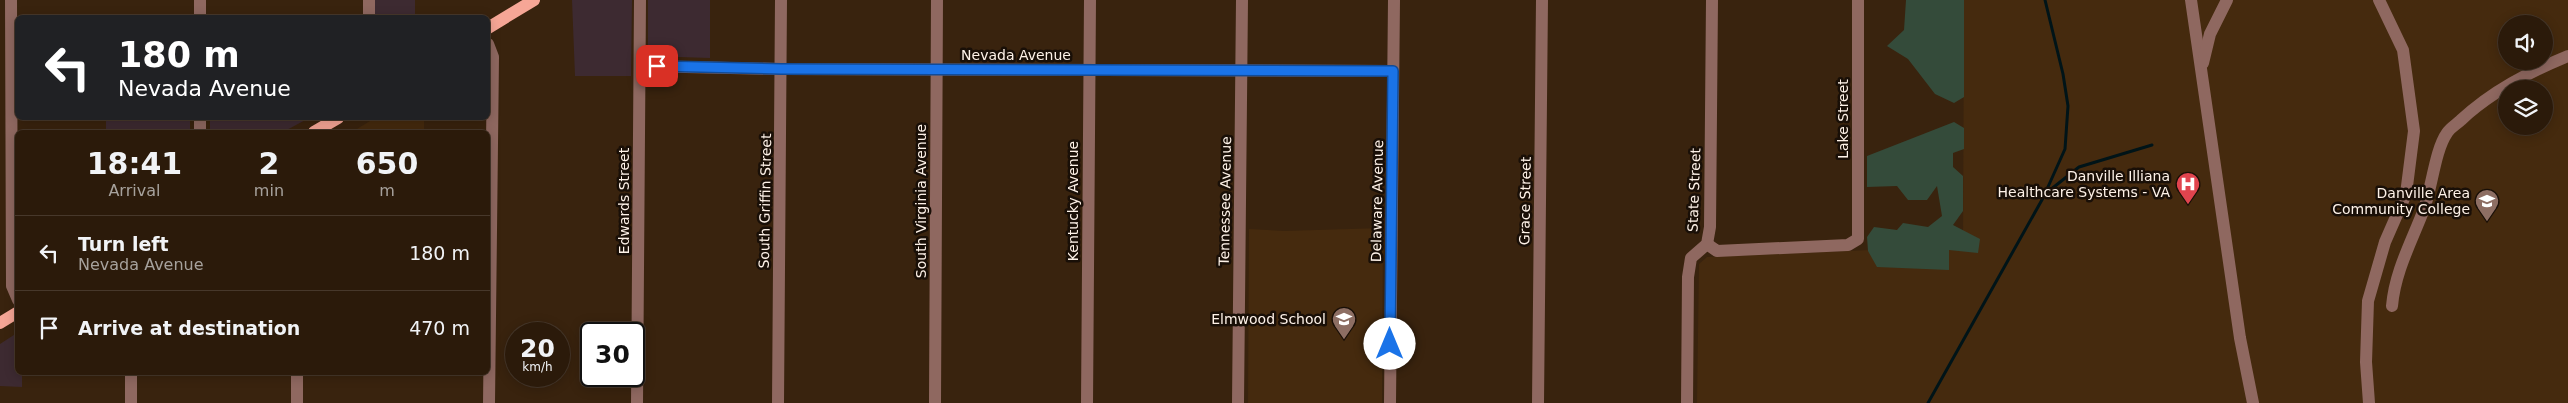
<!DOCTYPE html>
<style>
:root{--surface:#2b1a0a;--page:#332313;--text:#f1f3f6;--muted:#a6a19c;--line:#47382b}
body{margin:0;font-family:"DejaVu Sans",sans-serif;background:var(--page);color:var(--text);height:100vh;display:flex;flex-direction:column;font-size:19px;white-space:nowrap}
*{box-sizing:border-box;margin:0}
p{font-size:16px;color:var(--muted)}
.icon{flex:none;width:28px;height:28px;fill:none;stroke:currentColor;stroke-width:2;stroke-linecap:round;stroke-linejoin:round}
.map{position:relative;flex:1;overflow:hidden}
.panel{position:absolute;left:15px;top:130px;width:475px;height:245px;display:flex;flex-direction:column;background:var(--surface);border-radius:8px;box-shadow:0 2px 12px #0003,0 0 0 1px var(--line)}
.panel>*{flex:none}
.guide{position:absolute;left:15px;top:15px;width:475px;height:105px;border-radius:8px;box-shadow:0 2px 12px #0003,0 0 0 1px var(--line);background:#202124;color:#fff;overflow:hidden}
.tools{position:absolute;left:2498px;top:15px;display:grid;gap:10px}
.tools a{display:grid;place-items:center;width:55px;height:55px;border-radius:50%;background:var(--surface);box-shadow:0 2px 12px #0003,0 0 0 1px var(--line);font-size:25px}
.speed{position:absolute;left:505px;top:322px;display:flex;gap:10px;font-size:25px;font-weight:700;text-align:center}
.speed>*{display:grid;place-content:center;width:65px;height:65px;border-radius:50%;background:var(--surface);box-shadow:0 2px 12px #0003,0 0 0 1px var(--line);line-height:1}
.speed small{font-size:12px;font-weight:400}
.speed .limit{border:2px solid #111;border-radius:8px;background:#fff;color:#111}
.pin{position:absolute;display:grid;place-items:center;width:42px;height:42px;color:#fff;margin:-21px;border-radius:10px;box-shadow:0 2px 8px #0006}
.me{position:absolute;width:55px;margin:-28px;rotate:0deg;stroke-linejoin:round;filter:drop-shadow(0 0 4px #0008)}
.turn{display:flex;align-items:center;gap:18px;height:105px;padding:0 20px;font-size:22px}
.turn .icon{width:65px;height:65px;stroke-width:2.5}
.turn b{display:block;font-size:35px;line-height:42px}
.eta{display:flex;justify-content:space-evenly;align-items:center;height:85px;text-align:center}
.eta b{font-size:30px;font-weight:600;line-height:35px}
ul{padding:0;list-style:none}
li{display:flex;align-items:center;gap:15px;height:75px;padding:0 20px;border-top:1px solid var(--line)}
li div{flex:1}
li b{display:block;font-size:19px}
li em{font-style:normal}
.map>svg:first-child{display:block}
.commercial{fill:#3d2a31}
.built{fill:#452a0e;fill-rule:evenodd}
.green{fill:#344b3a}
.lines{fill:none;stroke-linecap:round;stroke-linejoin:round}
.stream{stroke:#001418;stroke-width:3}
.minor{stroke:#8f6860;stroke-width:12}
.primary{stroke:#f6a696;stroke-width:12}
.route-casing{stroke:#114b97;stroke-width:12}
.route{stroke:#1a73e8;stroke-width:9}
.labels{text-anchor:middle;dominant-baseline:central;stroke-width:5;stroke-linejoin:round;paint-order:stroke}
.street-label{font-size:14px;fill:#fef2e8;stroke:#190f07}
.poi-label{font-size:14px;fill:#fef2e8;stroke:#190f07;text-anchor:end}
</style>
<div class="map">
<svg width="2568" height="403" viewBox="0 0 2568 403">
<rect width="100%" height="100%" fill="#39230e"/>
<!-- commercial -->
<g class="commercial">
<path d="M374 0H415V17L374 18Z"/>
<path d="M572 0H632L631 76H575Z"/>
<path d="M648 0H710V58L648 56Z"/>
<rect x="106" y="118" width="84" height="14"/>
<path d="M210 118H309L283 132H210Z"/>
<path d="M17 333 18 372 22 373V387L0 386V344Z"/>
</g>
<!-- built -->
<g class="built">
<path d="M1964 0H2568V403H1697L1699 264 1707 257 1963 246ZM2506 24H2544V61H2506ZM2506 89H2544V126H2506Z"/>
<path d="M375 118H424V132H352Z"/>
<path d="M1383 228 1382 403H1248L1249 229 1284 231Z"/>
</g>
<!-- green -->
<g class="green">
<path d="M1906 0H1964V97L1954 103 1935 94 1908 59 1887 46 1904 30Z"/>
<path d="M1954 122 1964 128V149L1953 153V167L1963 176V211L1953 225 1980 239 1978 253 1949 250V270L1877 267 1868 251 1867 237 1874 227 1897 230 1903 223 1928 227 1942 216 1937 186 1927 200H1908L1897 186 1867 187V156Z"/>
</g>
<g class="lines">
<!-- stream -->
<g class="stream">
<path d="M2045 194 2079 167 2152 145"/>
<path d="M1928 403 2043 198 2065 149 2068 106 2063 74 2045 0"/>
</g>
<!-- minor -->
<g class="minor">
<path d="M11 0 12 286 18 300"/>
<path d="M2191 0 2240 338 2253 403"/>
<path d="M200 18V0"/>
<path d="M369 18V0"/>
<path d="M488 44 493 57 489 403"/>
<path d="M2203 63 2210 34 2227 0"/>
<path d="M640 66 781 69 1393 71"/>
<path d="M200 132V118"/>
<path d="M1707 244 1717 251 1848 245 1858 239V0"/>
<path d="M2392 306C2395 271 2412 241 2424 209 2432 187 2435 150 2447 133 2450 128 2457 124 2461 120 2492 91 2529 72 2568 56"/>
<path d="M131 403V372"/>
<path d="M297 403V372"/>
<path d="M637 403 640 0"/>
<path d="M778 403 781 0"/>
<path d="M935 403 937 0"/>
<path d="M1087 403 1090 0"/>
<path d="M1238 403 1242 0"/>
<path d="M1390 403 1394 0"/>
<path d="M1538 403 1542 0"/>
<path d="M1687 403 1688 277 1691 258 1707 244 1710 227 1712 0"/>
<path d="M2369 403 2366 362 2368 301 2385 242 2406 194 2414 131 2403 50 2379 0"/>
</g>
<!-- primary -->
<g class="primary">
<path d="M488 28 534 0"/>
<path d="M314 132 338 118"/>
<path d="M0 323 18 312"/>
</g>
</g>
<g class="lines">
<!-- route casing -->
<g class="route-casing">
<path id="route" d="M657 66 781 69 1393 71 1390 344"/>
</g>
<!-- route -->
<use href="#route" class="route"/>
</g>
<!-- icons -->
<defs>
<g id="hospital-pin" transform="scale(1.25)"><path d="M0 17L-7.5 6A9.5 9.5 0 1 1 7.5 6Z" fill="#e0444e" stroke="#190f07"/><path d="M-5-5h3v3.5h4V-5h3V5h-3V1.5h-4V5h-3Z" fill="#fff"/></g>
<g id="university-pin" transform="scale(1.25)"><path d="M0 17L-7.5 6A9.5 9.5 0 1 1 7.5 6Z" fill="#8d6e63" stroke="#190f07"/><path d="M0-5L7-2L0 1L-7-2ZM-4 1L0 2.5L4 1V4Q0 6-4 4Z" fill="#fff"/></g>
<g id="school-pin" transform="scale(1.25)"><path d="M0 17L-7.5 6A9.5 9.5 0 1 1 7.5 6Z" fill="#8d6e63" stroke="#190f07"/><path d="M0-5L7-2L0 1L-7-2ZM-4 1L0 2.5L4 1V4Q0 6-4 4Z" fill="#fff"/></g>
</defs>
<g fill-rule="evenodd">
<use href="#hospital-pin" x="2188" y="184"/>
<use href="#university-pin" x="2487" y="201"/>
<use href="#school-pin" x="1344" y="319"/>
</g>
<g class="labels">
<!-- street labels -->
<g class="street-label">
<text x="1016" y="55">Nevada Avenue</text>
<text transform="translate(1843 119) rotate(-90)">Lake Street</text>
<text transform="translate(1694 190) rotate(-88)">State Street</text>
<text transform="translate(624 201) rotate(-90)">Edwards Street</text>
<text transform="translate(765 201) rotate(-89)">South Griffin Street</text>
<text transform="translate(921 201) rotate(-90)">South Virginia Avenue</text>
<text transform="translate(1073 201) rotate(-90)">Kentucky Avenue</text>
<text transform="translate(1225 201) rotate(-89)">Tennessee Avenue</text>
<text transform="translate(1377 201) rotate(-89)">Delaware Avenue</text>
<text transform="translate(1525 201) rotate(-89)">Grace Street</text>
</g>
<!-- poi labels -->
<g class="poi-label">
<text x="2170" y="176">Danville Illiana<tspan x="2170" dy="16">Healthcare Systems - VA</tspan></text>
<text x="2470" y="193">Danville Area<tspan x="2470" dy="16">Community College</tspan></text>
<text x="1326" y="319">Elmwood School</text>
</g>
</g>
</svg>
<div class="tools">
<a><svg class="icon" aria-label="sound" viewBox="0 0 24 24"><path d="M4 9h4l5-4v14l-5-4H4zM17 9q2 3 0 6"/></svg></a>
<a><svg class="icon" aria-label="layers" viewBox="0 0 24 24"><path d="M12 4l9 5-9 5-9-5zM3 14l9 5 9-5"/></svg></a>
</div>
<div class="speed"><div>20<small>km/h</small></div><div class="limit">30</div></div>
<div class="pin" style="left:657px;top:66px;background:#d93025"><svg class="icon" aria-label="arrive" viewBox="0 0 24 24"><path d="M6 21V4h12l-3 4 3 4H6"/></svg></div>
<svg class="me" style="left:1390px;top:344px" viewBox="-20 -20 40 40"><circle r="19" fill="#fff"/><path d="M0-13L10 11 0 6-10 11z" fill="#1a73e8"/></svg>
<div class="guide">
<div class="turn"><svg class="icon" aria-label="left" viewBox="0 0 24 24"><path d="M17 20v-9H6M10 6l-5 5 5 5"/></svg><div><b>180 m</b>Nevada Avenue</div></div>
</div>
<section class="panel">
<div class="eta">
<div><b>18:41</b><p>Arrival</p></div>
<div><b>2</b><p>min</p></div>
<div><b>650</b><p>m</p></div>
</div>
<ul>
<li><svg class="icon" aria-label="left" viewBox="0 0 24 24"><path d="M17 20v-9H6M10 6l-5 5 5 5"/></svg><div><b>Turn left</b><p>Nevada Avenue</p></div><em>180 m</em></li>
<li><svg class="icon" aria-label="arrive" viewBox="0 0 24 24"><path d="M6 21V4h12l-3 4 3 4H6"/></svg><div><b>Arrive at destination</b></div><em>470 m</em></li>
</ul>
</section>
</div>
